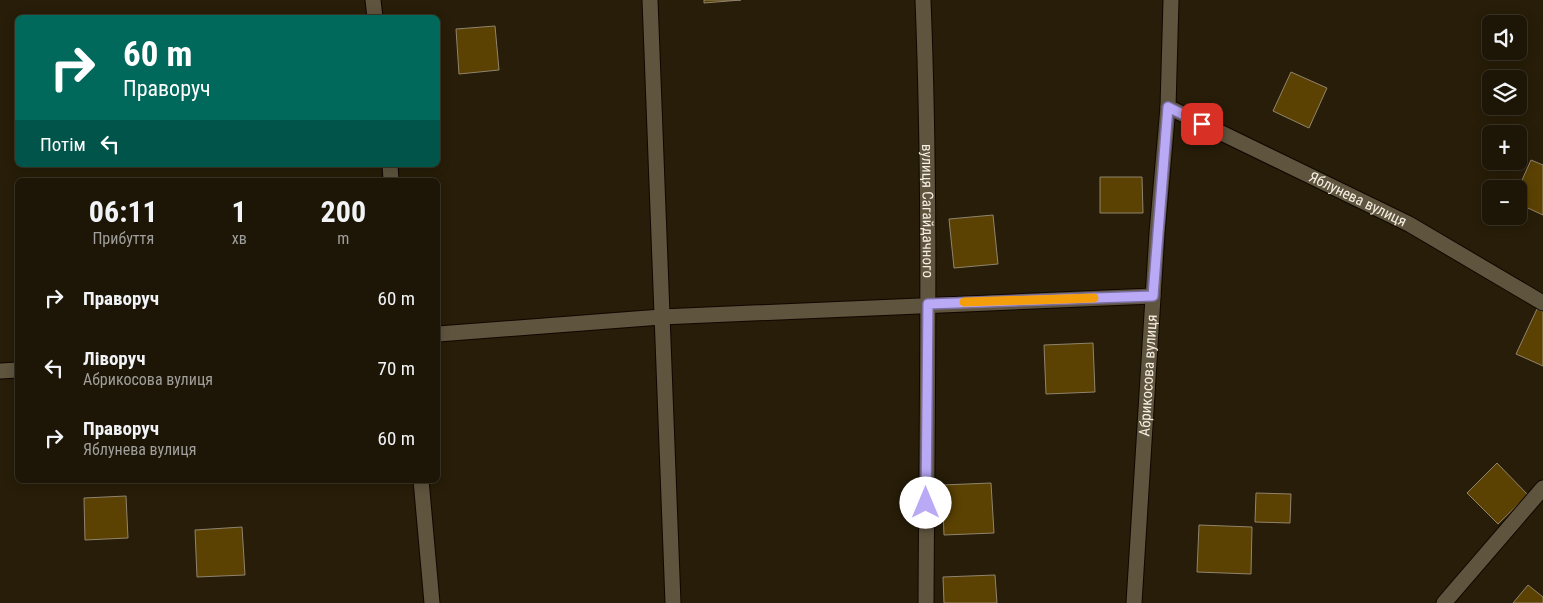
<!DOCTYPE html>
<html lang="uk">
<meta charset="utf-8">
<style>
:root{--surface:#1d1606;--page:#2a2314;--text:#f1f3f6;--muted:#a09f9b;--line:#3b3528}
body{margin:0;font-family:"Roboto Condensed",sans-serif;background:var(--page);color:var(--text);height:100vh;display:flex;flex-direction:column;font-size:19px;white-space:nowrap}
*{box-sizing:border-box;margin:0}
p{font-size:16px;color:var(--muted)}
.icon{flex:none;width:28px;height:28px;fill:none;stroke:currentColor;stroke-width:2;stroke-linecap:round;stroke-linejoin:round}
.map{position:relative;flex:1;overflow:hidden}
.panel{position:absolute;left:15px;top:178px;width:425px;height:305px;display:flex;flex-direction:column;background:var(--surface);border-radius:8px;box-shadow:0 2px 12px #0003,0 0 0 1px var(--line)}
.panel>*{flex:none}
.guide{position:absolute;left:15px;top:15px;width:425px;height:152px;border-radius:8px;box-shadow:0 2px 12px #0003,0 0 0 1px var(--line);background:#00695c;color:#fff;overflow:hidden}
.controls{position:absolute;left:1482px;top:15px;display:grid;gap:10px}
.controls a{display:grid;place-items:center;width:45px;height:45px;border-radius:8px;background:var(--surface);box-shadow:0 2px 12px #0003,0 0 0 1px var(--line);font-size:25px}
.pin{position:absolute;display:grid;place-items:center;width:42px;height:42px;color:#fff;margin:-21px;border-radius:10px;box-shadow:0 2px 8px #0006}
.me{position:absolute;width:55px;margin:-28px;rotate:0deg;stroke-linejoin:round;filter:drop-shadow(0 0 4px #0008)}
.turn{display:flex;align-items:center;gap:18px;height:105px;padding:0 25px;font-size:22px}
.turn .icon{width:65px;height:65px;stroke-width:2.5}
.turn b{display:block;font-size:35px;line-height:42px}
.then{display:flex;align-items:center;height:48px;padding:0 25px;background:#0003;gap:10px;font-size:19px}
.eta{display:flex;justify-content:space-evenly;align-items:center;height:85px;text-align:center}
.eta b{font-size:30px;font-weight:700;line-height:35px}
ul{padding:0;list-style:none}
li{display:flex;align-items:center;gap:15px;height:70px;padding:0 25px}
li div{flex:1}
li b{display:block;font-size:19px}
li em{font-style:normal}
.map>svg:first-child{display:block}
.building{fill:#5b4203;stroke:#91846d}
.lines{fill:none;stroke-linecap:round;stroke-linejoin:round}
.minor-casing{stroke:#100700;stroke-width:17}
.minor{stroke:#5f543e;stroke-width:15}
.route-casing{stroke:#796ea0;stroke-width:12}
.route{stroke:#baaaf6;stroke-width:9}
.slow{stroke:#f59e0b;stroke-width:9}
.labels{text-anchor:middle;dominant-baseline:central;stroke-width:5;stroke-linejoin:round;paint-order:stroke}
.street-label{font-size:15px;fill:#f5eee2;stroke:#1e1401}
</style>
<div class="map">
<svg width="1543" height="603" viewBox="0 0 1543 603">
<rect width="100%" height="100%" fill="#271d08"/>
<!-- building -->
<g class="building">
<path d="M704 0H741L704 3Z"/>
<path d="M495 26 499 70 459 74 456 29Z"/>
<path d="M1291 72 1327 88 1309 128 1273 111Z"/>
<path d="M1531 160 1543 165V215L1519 204 1518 189Z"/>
<path d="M1100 177H1142L1143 213H1100Z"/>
<path d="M993 215 998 264 954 268 949 219Z"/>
<path d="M1537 309 1543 312V366L1516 354Z"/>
<path d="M1093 343 1095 392 1046 394 1044 345Z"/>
<path d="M1497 463 1528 495 1498 524 1467 493Z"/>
<path d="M991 483 994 533 944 535 942 485Z"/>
<path d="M1256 493 1291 494 1290 523 1255 522Z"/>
<path d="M126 496 128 538 85 540 84 498Z"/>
<path d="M1199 525 1252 527 1251 574 1197 572Z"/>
<path d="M242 527 245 575 197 577 195 530Z"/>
<path d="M995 575 997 603H944L943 577Z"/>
<path d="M1528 585 1543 597V603H1513Z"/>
</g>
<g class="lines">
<!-- minor casing -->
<g class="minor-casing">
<g id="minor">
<path d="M373 0 375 18"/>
<path d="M650 0 673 603"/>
<path id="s1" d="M923 0C931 201 927 402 926 603"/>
<path id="s2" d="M1168 107 1409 224 1543 303"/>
<path d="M390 165 391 180"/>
<path d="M438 334 661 317 1153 296"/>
<path d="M0 371 18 370"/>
<path d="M421 480 432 603"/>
<path id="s3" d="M1134 603 1157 233 1168 107 1171 0"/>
<path d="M1444 603 1543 488"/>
</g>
</g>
<!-- minor -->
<use href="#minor" class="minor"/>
</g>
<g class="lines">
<!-- route casing -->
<g class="route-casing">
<path id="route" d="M926 503 928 304 1153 296 1168 107 1202 124"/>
</g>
<!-- route -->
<use href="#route" class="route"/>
<!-- slow -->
<path class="slow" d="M964 302 1094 298"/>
</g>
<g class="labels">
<!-- street labels -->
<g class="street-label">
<text stroke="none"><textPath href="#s2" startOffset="211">Яблунева вулиця</textPath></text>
<text stroke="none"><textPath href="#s1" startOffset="211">вулиця Сагайдачного</textPath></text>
<text stroke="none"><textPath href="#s3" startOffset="228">Абрикосова вулиця</textPath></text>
</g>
</g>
</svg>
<div class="controls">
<a><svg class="icon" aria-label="sound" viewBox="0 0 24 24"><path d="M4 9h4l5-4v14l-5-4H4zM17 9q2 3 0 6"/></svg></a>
<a><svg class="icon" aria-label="layers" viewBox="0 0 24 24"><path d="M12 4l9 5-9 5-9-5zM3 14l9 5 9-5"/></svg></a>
<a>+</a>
<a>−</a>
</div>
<div class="pin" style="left:1202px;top:124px;background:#d93025"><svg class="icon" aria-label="arrive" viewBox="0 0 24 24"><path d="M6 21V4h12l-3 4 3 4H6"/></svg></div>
<svg class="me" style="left:926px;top:503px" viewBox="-20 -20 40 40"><circle r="19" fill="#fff"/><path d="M0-13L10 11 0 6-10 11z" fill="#baaaf6"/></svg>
<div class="guide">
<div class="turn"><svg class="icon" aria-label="right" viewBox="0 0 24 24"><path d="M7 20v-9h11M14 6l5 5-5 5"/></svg><div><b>60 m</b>Праворуч</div></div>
<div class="then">Потім<svg class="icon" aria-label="left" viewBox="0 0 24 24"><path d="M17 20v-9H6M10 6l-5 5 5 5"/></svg></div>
</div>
<section class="panel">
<div class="eta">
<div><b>06:11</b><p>Прибуття</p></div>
<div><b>1</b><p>хв</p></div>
<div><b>200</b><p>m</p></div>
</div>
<ul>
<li><svg class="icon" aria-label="right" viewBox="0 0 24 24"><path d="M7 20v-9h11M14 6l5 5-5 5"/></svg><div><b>Праворуч</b></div><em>60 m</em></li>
<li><svg class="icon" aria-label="left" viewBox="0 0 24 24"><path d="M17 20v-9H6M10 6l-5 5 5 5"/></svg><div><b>Ліворуч</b><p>Абрикосова вулиця</p></div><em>70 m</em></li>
<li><svg class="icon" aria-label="right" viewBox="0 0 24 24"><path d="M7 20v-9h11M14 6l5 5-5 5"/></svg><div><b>Праворуч</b><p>Яблунева вулиця</p></div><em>60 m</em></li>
</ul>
</section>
</div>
